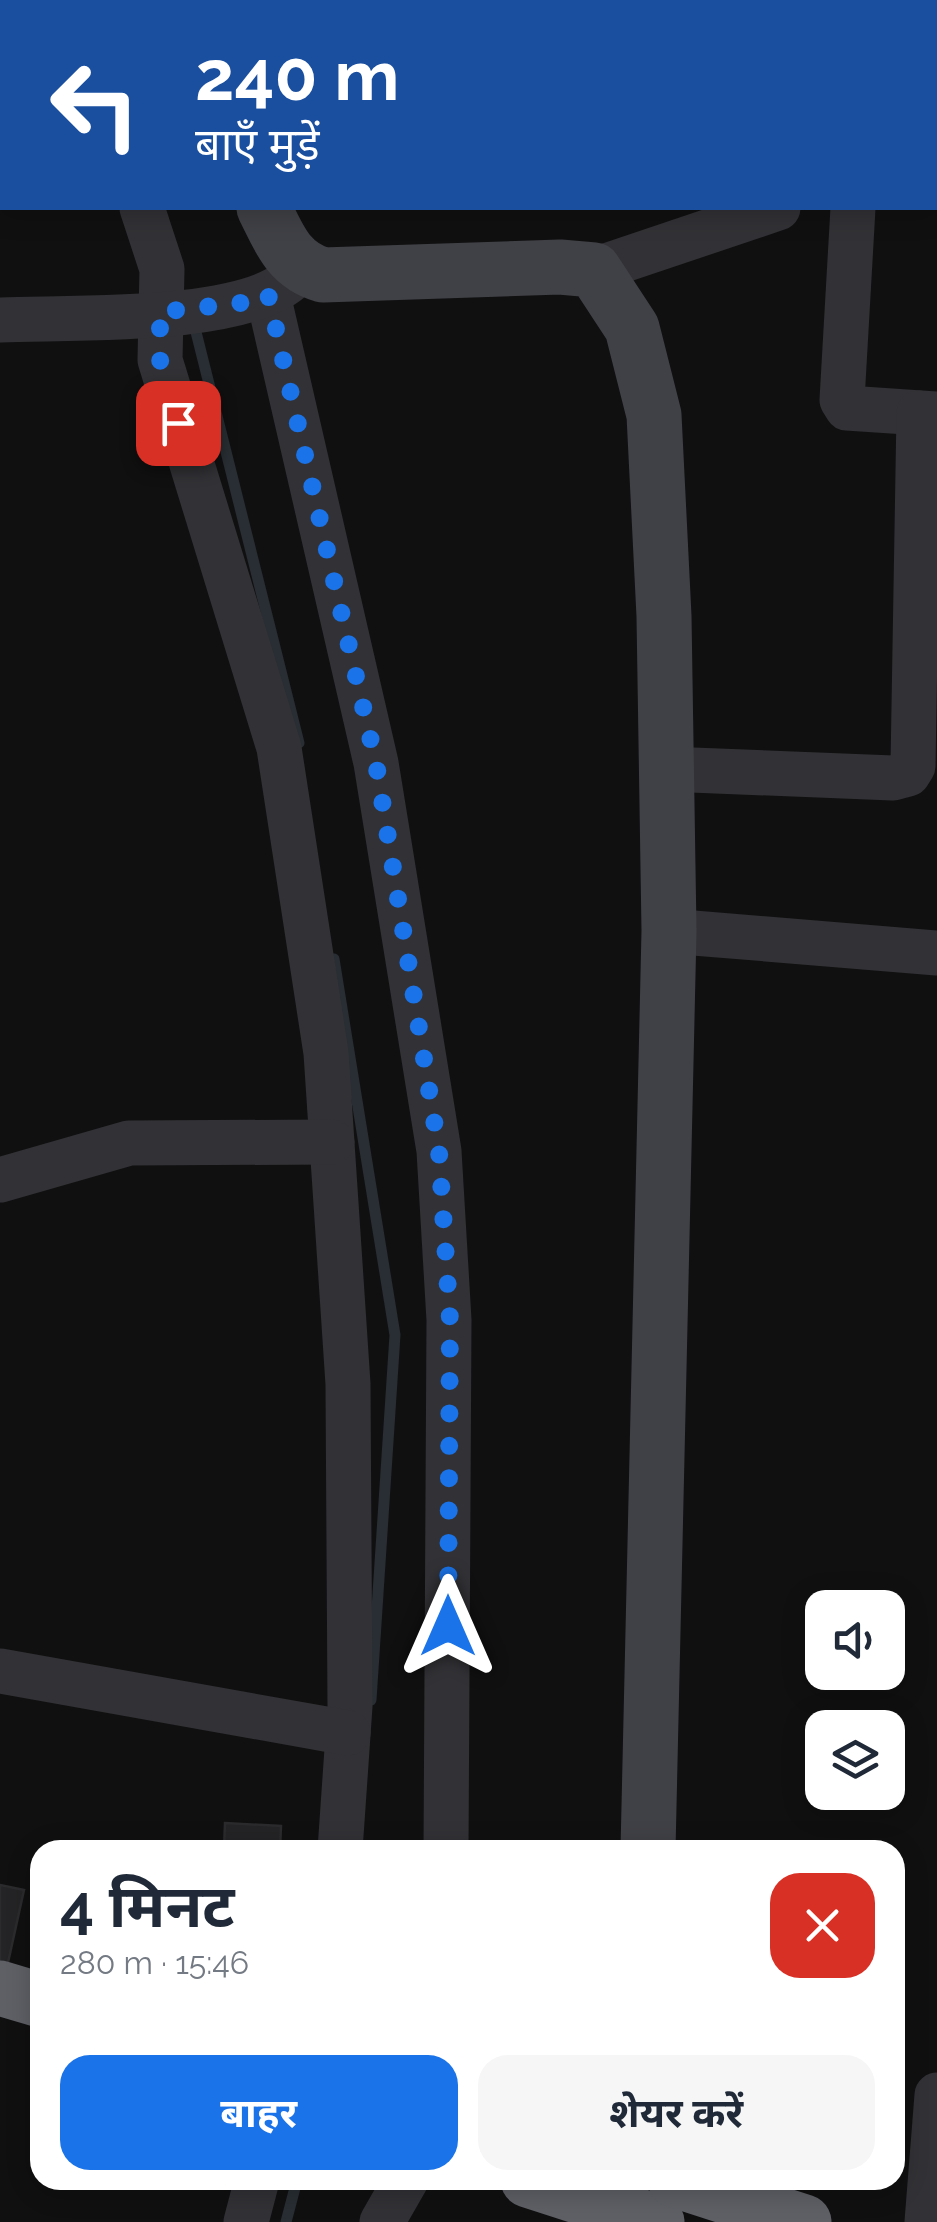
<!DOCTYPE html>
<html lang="hi">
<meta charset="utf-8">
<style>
:root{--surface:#fff;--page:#f6f6f7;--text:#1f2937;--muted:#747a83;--accent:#1a73e8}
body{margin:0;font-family:Raleway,"Noto Sans Devanagari",sans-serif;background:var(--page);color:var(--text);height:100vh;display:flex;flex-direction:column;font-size:38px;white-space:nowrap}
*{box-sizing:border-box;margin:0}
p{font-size:32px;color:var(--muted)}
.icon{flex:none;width:55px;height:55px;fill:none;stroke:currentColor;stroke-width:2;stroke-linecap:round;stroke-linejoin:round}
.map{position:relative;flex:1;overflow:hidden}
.sheet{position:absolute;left:30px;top:1840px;width:875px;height:350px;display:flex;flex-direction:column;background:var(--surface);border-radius:30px;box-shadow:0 5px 25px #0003}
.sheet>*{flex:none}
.guide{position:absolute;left:0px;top:0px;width:938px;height:210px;box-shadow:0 5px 25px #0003;background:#1a4fa0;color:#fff;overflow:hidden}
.controls{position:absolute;left:805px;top:1590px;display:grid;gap:20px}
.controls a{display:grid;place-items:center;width:100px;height:100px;border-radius:20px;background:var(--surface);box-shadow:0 5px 25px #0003;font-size:50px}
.pin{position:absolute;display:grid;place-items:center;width:85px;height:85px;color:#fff;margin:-42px;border-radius:20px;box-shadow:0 5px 15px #0006}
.me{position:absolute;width:110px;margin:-55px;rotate:0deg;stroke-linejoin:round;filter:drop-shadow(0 0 8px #0008)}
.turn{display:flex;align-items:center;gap:35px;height:210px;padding:0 30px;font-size:45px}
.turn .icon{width:130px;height:130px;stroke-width:2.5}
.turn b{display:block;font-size:70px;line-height:85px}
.round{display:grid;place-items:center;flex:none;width:105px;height:105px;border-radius:30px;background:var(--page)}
.headline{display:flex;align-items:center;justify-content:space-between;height:170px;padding:0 30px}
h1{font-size:60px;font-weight:700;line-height:75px}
.cta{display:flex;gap:20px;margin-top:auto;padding:20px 30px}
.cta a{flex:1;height:115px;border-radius:30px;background:var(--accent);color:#fff;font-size:40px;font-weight:700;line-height:115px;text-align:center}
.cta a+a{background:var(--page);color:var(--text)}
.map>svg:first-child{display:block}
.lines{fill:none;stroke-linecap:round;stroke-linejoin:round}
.stream{stroke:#282e33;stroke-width:11}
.building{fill:#242325;stroke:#2b2b2d;stroke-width:2.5}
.street{stroke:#323236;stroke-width:45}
.secondary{stroke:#404146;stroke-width:55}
.highway{stroke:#5e6066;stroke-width:55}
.route{stroke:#1a73e8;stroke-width:18;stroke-dasharray:0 32.4}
</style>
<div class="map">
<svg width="937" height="2222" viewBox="0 0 937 2222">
<rect width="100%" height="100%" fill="#101011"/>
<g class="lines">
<!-- stream -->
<g class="stream">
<path d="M193 320 299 743"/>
<path d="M334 959 395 1335 371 1700"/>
<path d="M286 2222 297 2180"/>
</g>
</g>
<!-- building -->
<g class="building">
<path d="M225 1823 281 1826 280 1850H224Z"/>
<path d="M0 1885 24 1890 7 1967 0 1966Z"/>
</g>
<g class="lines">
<!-- street -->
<g class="street">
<path d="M56 0 57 2"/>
<path d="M914 2 915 0"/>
<path d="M935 157H937"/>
<path d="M142 208 162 269 160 360 279 748 326 1053 348 1384 350 1706 340 1850"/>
<path d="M853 208 842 400 847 408 937 414"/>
<path d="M594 270 778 208"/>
<path d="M268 295 376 763 439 1151 449 1320 446 1850"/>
<path d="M0 320C71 317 238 324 290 280"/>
<path d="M667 769 893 778 908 774 913 766 919 413"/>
<path d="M669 931 937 953"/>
<path d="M0 1180 129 1143 332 1142"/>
<path d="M0 1671 348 1733"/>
<path d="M246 2222 257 2180"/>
<path d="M382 2222 406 2180"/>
<path d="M927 2222 937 2095"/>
</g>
<!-- secondary -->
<g class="secondary">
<path d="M162 0 164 2"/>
<path d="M264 208C279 238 288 265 323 275L560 267 594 270 632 328 654 415 664 616 669 931 648 1850"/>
</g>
<!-- highway -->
<g class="highway">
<path d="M0 1988 40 2000"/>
<path d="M528 2180 657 2222"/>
<path d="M675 2180 804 2222"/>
</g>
</g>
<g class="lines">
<!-- route -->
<path class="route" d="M178 423 160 360V312L249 302 268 294 376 763 439 1151 450 1320 448 1626"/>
</g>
</svg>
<div class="controls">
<a><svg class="icon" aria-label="sound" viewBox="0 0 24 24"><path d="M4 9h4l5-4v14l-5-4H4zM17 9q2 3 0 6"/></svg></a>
<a><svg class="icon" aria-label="layers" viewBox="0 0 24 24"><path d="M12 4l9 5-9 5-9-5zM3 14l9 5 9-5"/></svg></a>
</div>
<div class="pin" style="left:178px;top:423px;background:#d93025"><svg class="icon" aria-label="arrive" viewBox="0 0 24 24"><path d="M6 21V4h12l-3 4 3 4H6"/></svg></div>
<svg class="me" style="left:448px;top:1626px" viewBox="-20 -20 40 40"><path d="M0-17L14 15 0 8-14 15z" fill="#1a73e8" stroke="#fff" stroke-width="4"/></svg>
<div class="guide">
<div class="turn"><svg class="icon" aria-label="left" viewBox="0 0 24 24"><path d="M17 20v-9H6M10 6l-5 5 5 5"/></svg><div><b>240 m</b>बाएँ मुड़ें</div></div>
</div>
<section class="sheet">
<div class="headline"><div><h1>4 मिनट</h1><p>280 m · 15:46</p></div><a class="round" style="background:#d93025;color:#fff"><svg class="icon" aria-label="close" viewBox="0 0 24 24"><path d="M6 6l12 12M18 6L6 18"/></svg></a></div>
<div class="cta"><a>बाहर</a><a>शेयर करें</a></div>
</section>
</div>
